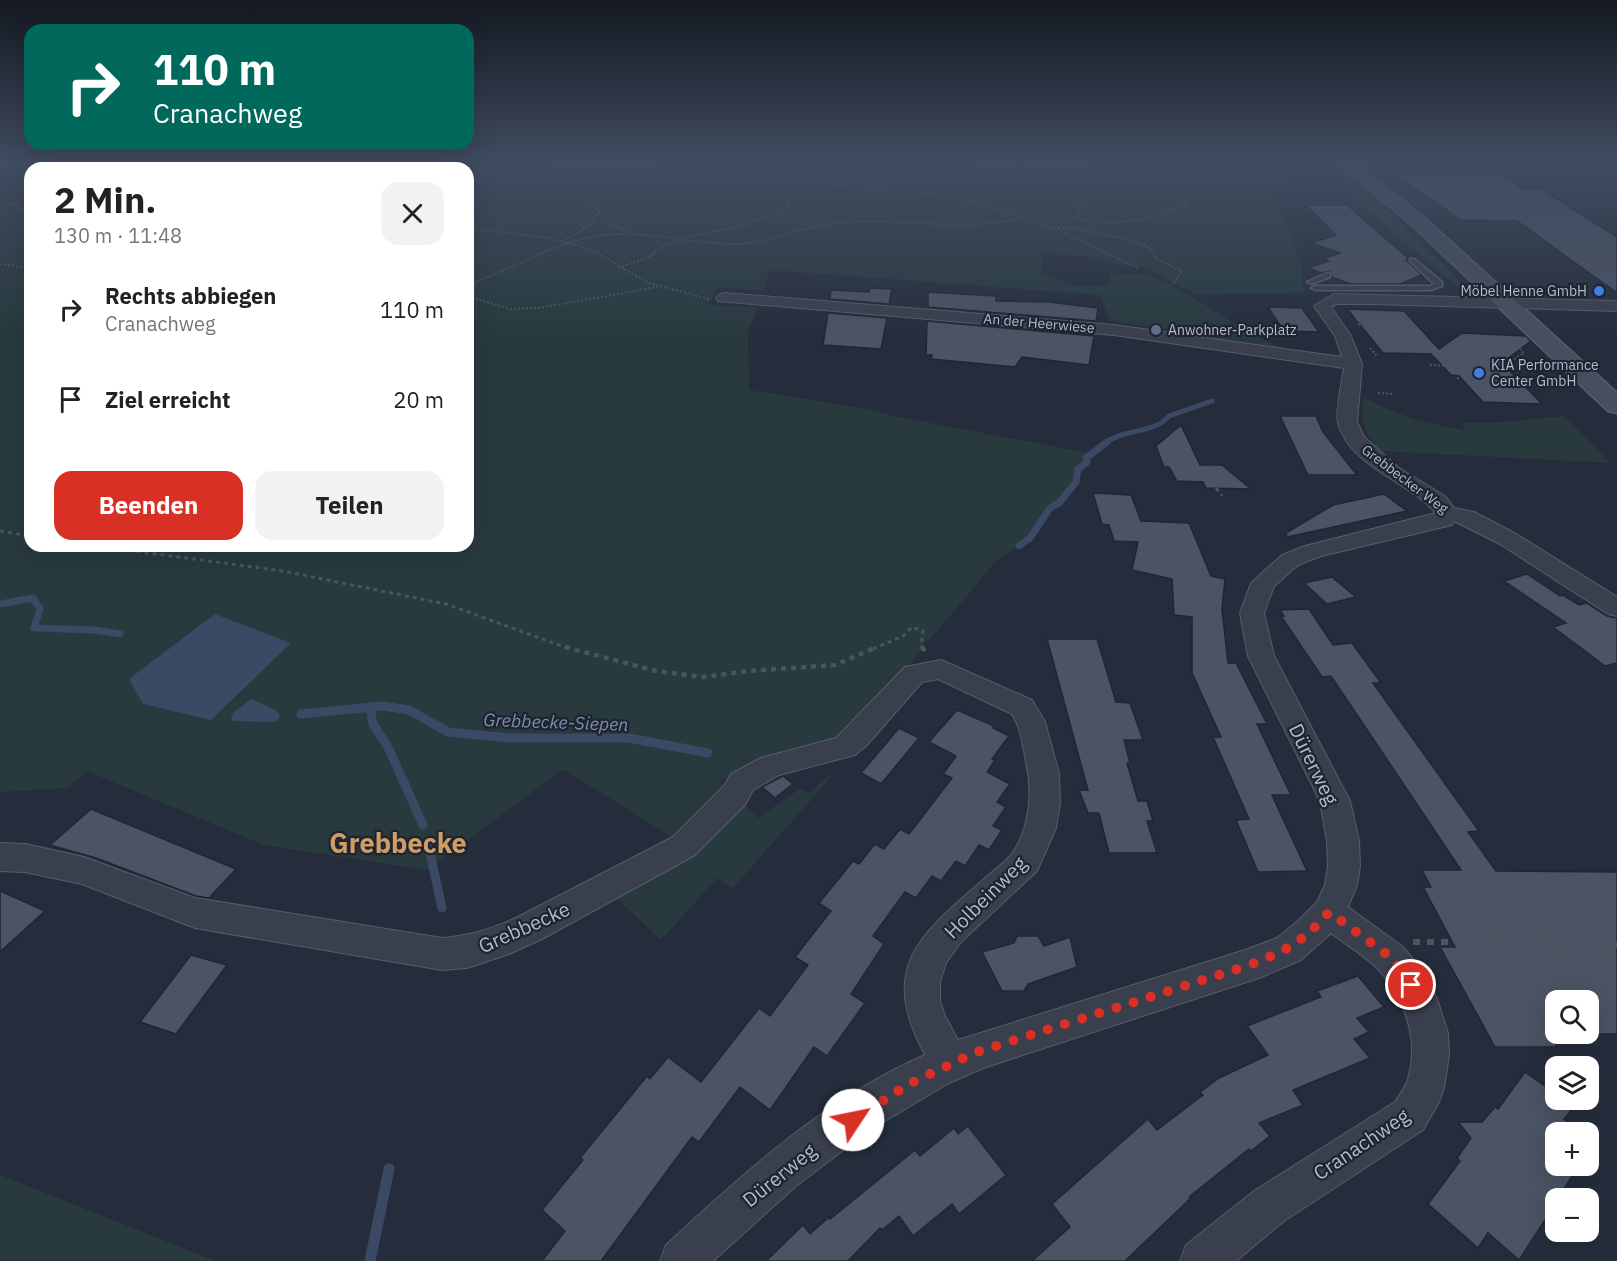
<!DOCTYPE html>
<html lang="de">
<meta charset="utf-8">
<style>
:root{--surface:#fff;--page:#f2f2f2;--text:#222;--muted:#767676;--accent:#d93025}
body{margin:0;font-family:"IBM Plex Sans",sans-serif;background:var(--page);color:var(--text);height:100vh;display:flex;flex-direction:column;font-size:22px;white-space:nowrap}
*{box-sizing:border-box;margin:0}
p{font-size:20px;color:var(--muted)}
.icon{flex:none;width:33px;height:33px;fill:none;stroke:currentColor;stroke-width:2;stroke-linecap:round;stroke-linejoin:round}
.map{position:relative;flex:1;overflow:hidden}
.drawer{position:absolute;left:24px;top:162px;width:450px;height:390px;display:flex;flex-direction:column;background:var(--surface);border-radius:18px;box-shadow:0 6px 24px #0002}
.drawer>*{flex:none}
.hud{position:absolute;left:24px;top:24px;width:450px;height:126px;border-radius:18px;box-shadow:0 6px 24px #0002;background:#00695c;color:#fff;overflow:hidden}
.controls{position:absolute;left:1545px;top:990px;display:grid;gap:12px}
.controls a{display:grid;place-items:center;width:54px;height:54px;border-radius:12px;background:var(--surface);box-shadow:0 6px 24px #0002;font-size:30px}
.pin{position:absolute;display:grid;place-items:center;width:51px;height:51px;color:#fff;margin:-26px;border:3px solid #fff;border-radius:50%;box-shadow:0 2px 6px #0007}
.me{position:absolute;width:66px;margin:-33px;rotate:56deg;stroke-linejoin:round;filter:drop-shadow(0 0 4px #0008)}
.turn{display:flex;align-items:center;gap:21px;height:126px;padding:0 30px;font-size:27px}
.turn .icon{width:78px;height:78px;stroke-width:2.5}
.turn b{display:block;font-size:42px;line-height:51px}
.round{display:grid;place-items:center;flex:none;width:63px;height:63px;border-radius:18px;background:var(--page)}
.overview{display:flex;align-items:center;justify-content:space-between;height:102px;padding:0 30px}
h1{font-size:36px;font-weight:700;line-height:45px}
.button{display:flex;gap:12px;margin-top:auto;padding:12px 30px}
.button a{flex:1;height:69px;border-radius:18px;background:var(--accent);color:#fff;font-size:24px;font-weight:700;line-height:69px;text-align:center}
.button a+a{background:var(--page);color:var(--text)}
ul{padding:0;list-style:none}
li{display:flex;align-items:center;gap:18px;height:90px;padding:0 30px}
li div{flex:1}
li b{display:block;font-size:22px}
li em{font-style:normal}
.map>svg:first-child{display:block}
.green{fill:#283a3e;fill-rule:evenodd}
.water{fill:#3b4964}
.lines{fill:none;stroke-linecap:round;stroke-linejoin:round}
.stream-far3{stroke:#3b4964;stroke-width:5}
.stream-far2{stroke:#3b4964;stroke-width:7}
.stream-far1{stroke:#3b4964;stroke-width:9}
.stream{stroke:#3b4964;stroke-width:11}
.building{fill:#4b5364;stroke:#202633;stroke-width:1.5}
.lane-casing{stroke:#575d6a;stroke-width:3}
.street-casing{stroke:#575d6a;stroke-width:2}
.secondary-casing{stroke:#575d6a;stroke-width:3}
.path-far3{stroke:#47575c;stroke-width:2;stroke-dasharray:2 2;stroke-linecap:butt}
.path-far2{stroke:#47575c;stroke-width:3;stroke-dasharray:4 4;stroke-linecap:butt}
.path-far1{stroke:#47575c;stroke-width:4.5;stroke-dasharray:5 5;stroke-linecap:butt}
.path{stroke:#47575c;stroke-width:6;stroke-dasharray:7 7;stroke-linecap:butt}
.lane{fill:#393f4c;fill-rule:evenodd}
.street{fill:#393f4c;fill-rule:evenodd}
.secondary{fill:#474e5f;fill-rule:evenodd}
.route{stroke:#d93025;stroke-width:10;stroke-dasharray:0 18}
.shop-dot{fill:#3f7fe0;stroke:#1e2431;stroke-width:2}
.service-dot{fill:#5c6f8a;stroke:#1e2431;stroke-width:2}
.labels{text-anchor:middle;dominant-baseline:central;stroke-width:4.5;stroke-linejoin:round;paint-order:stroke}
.far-poi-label{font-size:14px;fill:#b4bac7;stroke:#1e2431;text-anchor:start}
.far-street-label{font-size:14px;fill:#b4bac7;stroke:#1e2431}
.water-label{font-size:18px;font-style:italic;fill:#7d8ead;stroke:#1e2431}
.near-street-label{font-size:20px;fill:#b4bac7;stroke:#1e2431}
.near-district-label{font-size:27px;font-weight:bold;fill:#ce9d68;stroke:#1e2431}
</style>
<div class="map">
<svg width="1617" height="1261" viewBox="0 0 1617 1261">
<rect width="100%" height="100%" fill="#252d3c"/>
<!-- green -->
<g class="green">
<path d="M0 163H1332L1349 176 1322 167 1273 189 1301 266 1304 293 1195 294 1144 268 1125 266 1094 257 1042 253 1041 274C1052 275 1059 281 1069 284 1081 288 1096 285 1109 285L1111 273 1150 275 1188 294 1241 328 1292 353 1202 340 1199 334 1109 321 1101 295 770 270 763 291 718 287 709 305 758 307 748 332 749 390 862 408 893 416 1089 453 1085 457 1086 461 1077 468 1075 481 1058 503 1049 508 1034 532 1019 546 998 559 930 639 922 644 926 646 844 737 741 768 720 782 727 789 677 840 563 769 428 870 263 845 87 771 68 788 0 792ZM30 168H468V546H30Z"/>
<path d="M1337 175 1352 179 1373 196 1461 282 1465 290 1462 291 1357 201 1334 185 1344 179Z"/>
<path d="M1364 397C1395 415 1431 425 1466 430L1461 423 1503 422 1564 416 1611 463 1380 451C1365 434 1359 420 1364 397Z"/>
<path d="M839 768 733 888 717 878 661 940 612 894 743 804 758 818 801 788 809 793Z"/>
<path d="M0 1175 215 1261H0Z"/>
</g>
<!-- water -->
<g class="water">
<path d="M215 614 291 643 211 720 143 704 129 679Z"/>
<path d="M252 699 277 711 280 717 278 720 273 722 232 721 231 718 236 710Z"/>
</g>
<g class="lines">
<!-- stream-far3 -->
<path class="stream-far3" d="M1105 443C1126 428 1154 434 1169 416L1212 401"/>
<!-- stream-far2 -->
<g class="stream-far2">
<path d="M1019 546 1030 538 1050 508 1059 503 1076 482 1078 469 1087 462 1086 458 1107 442"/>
<path d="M0 604 33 598 40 609 34 628 95 630 120 634"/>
</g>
<!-- stream-far1 -->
<g class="stream-far1">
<path d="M370 707 373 724 388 747 423 825"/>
<path d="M301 714 383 706 409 710 448 732 510 738H629L708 753"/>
<path d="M428 844 442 908"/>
</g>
<!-- stream -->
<path class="stream" d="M370 1261 389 1169"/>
</g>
<!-- building -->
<g class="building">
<path d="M1391 172 1500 174 1523 189H1541L1617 237V293L1517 221 1461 220Z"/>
<path d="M1305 205H1347L1408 258 1406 260 1422 275 1400 284H1350L1332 277 1330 271 1321 273 1308 268 1329 261 1323 259 1340 253 1311 243 1336 235Z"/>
<path d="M870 288 892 289 889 304 830 299 831 290 869 292Z"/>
<path d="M928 292 996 296V301L1049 302 1098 308 1096 321 928 307Z"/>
<path d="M1268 307 1302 308 1319 332 1284 331Z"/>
<path d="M1347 309 1404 311 1439 349 1462 333 1526 336 1531 341 1502 363 1542 404 1483 402 1459 376 1451 375 1431 354 1383 353Z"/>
<path d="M828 313 887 318 881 349 823 345Z"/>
<path d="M927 321 1094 336 1089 365 1022 357 1015 367 931 359 932 355H926Z"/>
<path d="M1280 416H1316L1323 432 1357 475H1308Z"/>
<path d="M1181 425 1200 465H1222L1251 489 1206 488 1203 482 1177 481 1169 467H1164L1156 446Z"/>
<path d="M1093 493 1131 495 1141 521 1189 523 1211 576 1225 579 1222 609 1228 663H1236L1267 724H1257L1291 795H1272L1307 871 1258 872 1236 820 1249 819 1213 737H1221L1192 673V617L1174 615 1172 579 1132 570 1138 542 1114 541 1109 525 1102 524Z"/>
<path d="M1384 494 1407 511 1287 537 1286 533 1333 505Z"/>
<path d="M1527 574 1560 596 1563 595 1579 605 1587 603 1607 616 1617 618V663L1605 666 1553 627 1566 623 1504 581Z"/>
<path d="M1332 577 1339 583 1356 597 1327 604 1304 583Z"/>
<path d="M1309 609 1333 645 1352 643 1381 683H1373L1479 831 1468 832 1496 871 1617 872V1034H1583H1588V1000H1556V1047H1495L1440 947H1455L1423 887H1431L1422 870H1461L1331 676 1322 677 1281 616H1284L1280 610Z"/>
<path d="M1047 639H1097L1116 702 1130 703 1143 740H1124L1130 763H1127L1138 801H1147L1153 821H1147L1157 853H1109L1099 813H1088L1079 790H1088Z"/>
<path d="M957 710 994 726 993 728 1009 736 992 759 995 760 987 772 1010 784 997 802 1006 807 993 826 1002 830 989 850 979 845 965 866 956 861 941 881 932 876 916 898 905 892 873 936 884 944 851 994 865 1003 827 1056 814 1047 770 1110 740 1087 699 1142 692 1137 601 1261H542L565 1231 542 1210 583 1160 580 1158 647 1076 650 1079 668 1057 701 1082 759 1008 770 1016 808 965 795 957 831 911 819 903 853 861 859 864 875 844 884 849 900 829 909 834 952 778 943 774 956 756 929 742Z"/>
<path d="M899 728 919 738 881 784 861 773Z"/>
<path d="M783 776 793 784 775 798 762 787Z"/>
<path d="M91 809 236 869 209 898 196 896 96 858 50 845Z"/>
<path d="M0 891 45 911 0 952Z"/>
<path d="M1017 936H1038L1044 946 1070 937 1077 967 1028 984 1024 991H1002L982 952 1014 943Z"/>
<path d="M191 955 227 965 176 1034 140 1022Z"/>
<path d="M1358 976 1384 1007 1357 1018 1369 1032 1354 1039 1370 1058 1293 1090 1303 1105 1259 1123 1270 1136 1251 1151 1249 1149 1189 1197 1191 1198 1125 1261H1032L1070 1227 1052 1204 1132 1133 1148 1119 1157 1130 1203 1095 1200 1092 1219 1078 1268 1055 1247 1026 1321 997 1317 991Z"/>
<path d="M1525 1072 1556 1094V1100H1562L1573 1108 1564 1119 1581 1132H1556V1166H1579L1558 1198H1556V1203L1519 1260 1488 1233 1478 1248 1428 1204 1460 1161 1457 1158 1471 1138 1458 1122H1482L1495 1107 1498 1109Z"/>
<path d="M968 1126 1006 1175 959 1214 952 1204 913 1236 899 1216 882 1230 880 1228 848 1261H766L803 1225 810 1234 829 1217 830 1219 915 1150 920 1156 954 1128 958 1134Z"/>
</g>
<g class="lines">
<!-- lane casing -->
<g class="lane-casing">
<g id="lane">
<path d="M1410 259H1414L1442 282V286L1431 290H1315L1311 288 1315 286H1430L1434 284 1410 261Z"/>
<path d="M1327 273H1330V277L1311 284 1307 282Z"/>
</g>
</g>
<!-- street casing -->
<g class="street-casing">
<path id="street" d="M724 293 1114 325 1342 357 1335 336 1314 306 1334 294 1617 301V311L1373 304H1337L1331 307 1351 336 1362 364 1357 422 1364 437 1399 468 1445 496 1454 508 1474 512 1516 534 1617 597V616L1608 614 1500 544 1454 521 1452 525 1321 556 1298 565 1274 586 1264 613 1274 656 1350 801 1359 841 1360 866 1357 885 1348 907 1403 947 1424 973 1437 999 1448 1033 1449 1055 1444 1088 1439 1102 1423 1130 1284 1221 1236 1261H1180L1186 1245 1254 1191 1395 1102C1399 1096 1404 1089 1407 1082 1420 1043 1406 999 1379 970 1366 956 1346 945 1331 933L1301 960 1259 978 983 1068 947 1084 870 1130 796 1186 713 1261H660L666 1245C743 1173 828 1097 925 1055 879 969 917 937 981 882 991 872 1007 862 1014 851 1030 825 1033 791 1026 762 1023 746 1021 728 1012 714L938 679 922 682 866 746 855 755 779 775 753 790 745 805 695 855 542 939 509 954 467 968 442 970 195 928 82 884 25 872 0 871V843L25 844 84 857 195 898 442 938C470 936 492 929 518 917L673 837 723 787 731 774 761 758 836 738 905 667 941 660 1032 700 1045 722 1059 774 1060 803 1056 828 1037 871 961 942 946 963 940 982V1001L945 1016 958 1040 1245 950 1277 938 1299 920 1317 902 1325 885 1328 866 1327 841 1320 801 1248 656 1240 613 1251 583 1282 555 1305 546 1436 513C1411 483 1349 466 1338 423 1335 411 1342 382 1344 368L1114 335 718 301 716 298 718 295Z"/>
</g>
<!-- secondary casing -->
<g class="secondary-casing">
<path id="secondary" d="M1338 163H1355L1426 219 1617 393V413L1608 411 1414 227Z"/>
</g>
<!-- path-far3 -->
<g class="path-far3">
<path d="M382 163 388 165V168"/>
<path d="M592 163 950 195 1047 225 1138 268"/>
<path d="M1056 164 1114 173 1179 187 1184 193 1185 205C1150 221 1114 227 1076 218L1088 187Z"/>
<path d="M0 167 11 170 30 169"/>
<path d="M56 168 98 163"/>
<path d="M188 168 206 163"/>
<path d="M287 168 355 163"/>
<path d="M542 170 537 177 586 198 596 206 604 220 630 233"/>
<path d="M468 174 599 166"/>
<path d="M870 186 950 176 1001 164H1056"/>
<path d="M0 203 15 205 30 216"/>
<path d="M15 205 30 202"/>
<path d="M468 228 548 238 580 246 595 252 649 283 709 299"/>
<path d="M1058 228H1073L1132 240 1150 248 1157 259 1182 271 1172 285"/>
<path d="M685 238 744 225 787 208 793 190 806 183"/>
<path d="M562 242 592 224 600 211"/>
<path d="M0 264 30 268"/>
<path d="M618 268 647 258 662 247 678 240"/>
<path d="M468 284C511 271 551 243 596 236 642 229 686 243 732 244 769 245 799 226 835 223 897 216 959 233 1021 218"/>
<path d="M468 296 509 309 539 308 657 287"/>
<path d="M473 297 475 282"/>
<path d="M1358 324 1383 330"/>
<path d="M1370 348 1377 356"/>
<path d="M1498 363 1506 364 1501 359H1514L1524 353 1516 344H1521"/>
<path d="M1430 365 1470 367 1473 362 1481 363"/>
<path d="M1457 378H1461"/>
<path d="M1378 393 1392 394"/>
</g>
<!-- path-far2 -->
<g class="path-far2">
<path d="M1216 488 1222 496"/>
<path d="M0 531 30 536"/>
<path d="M97 546 283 571 446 604 570 649"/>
<path d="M1157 549 1159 555"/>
<path d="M873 649 903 636 912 627 923 631 921 645 923 649"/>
</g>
<!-- path-far1 -->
<g class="path-far1">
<path d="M565 647 656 671 703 677 749 671 835 665 877 647"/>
<path d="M922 647 925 651"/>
</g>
<!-- path -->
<g class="path">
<path d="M1495 932 1501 942"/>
<path d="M1541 932 1559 961"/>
<path d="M1590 933 1608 961"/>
<path d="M1413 942H1548"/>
<path d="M1563 942H1594"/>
<path d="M1563 942 1572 956"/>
<path d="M1613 942 1617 948"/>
<path d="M1557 956H1572"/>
<path d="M1605 956 1617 957"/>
</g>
<!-- lane -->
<use href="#lane" class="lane"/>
<!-- street -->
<use href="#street" class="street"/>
<!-- secondary -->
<use href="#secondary" class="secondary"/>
</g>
<!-- sky -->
<linearGradient id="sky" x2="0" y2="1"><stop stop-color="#141921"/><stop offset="0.48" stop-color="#404c61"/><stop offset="1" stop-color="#404c61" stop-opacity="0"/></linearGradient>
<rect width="1617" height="339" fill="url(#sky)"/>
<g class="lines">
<!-- route -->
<path class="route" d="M853 1120 907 1085 974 1053 1247 966C1286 950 1300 945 1329 912L1392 958 1411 985"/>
</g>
<!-- markers -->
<g class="shop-dot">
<circle cx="1599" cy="291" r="6"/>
<circle cx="1479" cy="373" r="6"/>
</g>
<circle class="service-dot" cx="1156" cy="330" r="6"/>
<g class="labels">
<!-- far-poi labels -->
<g class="far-poi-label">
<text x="1587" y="291" text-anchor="end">Möbel Henne GmbH</text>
<text x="1168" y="330">Anwohner-Parkplatz</text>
<text x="1491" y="365">KIA Performance<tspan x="1491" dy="16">Center GmbH</tspan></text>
</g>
<!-- far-street labels -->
<g class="far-street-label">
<text transform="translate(1039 323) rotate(5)">An der Heerwiese</text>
<text transform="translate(1405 479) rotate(37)">Grebbecker Weg</text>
</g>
<!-- water labels -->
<g class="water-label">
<text transform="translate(556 722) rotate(2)">Grebbecke-Siepen</text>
</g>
<!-- near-street labels -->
<g class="near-street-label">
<text transform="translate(1314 764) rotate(64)">Dürerweg</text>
<text transform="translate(985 897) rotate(-45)">Holbeinweg</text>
<text transform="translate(524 927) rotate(-24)">Grebbecke</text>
<text transform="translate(1361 1144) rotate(-34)">Cranachweg</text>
<text transform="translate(779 1175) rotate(-39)">Dürerweg</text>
</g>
<!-- near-district labels -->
<g class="near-district-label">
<text x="398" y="842">Grebbecke</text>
</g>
</g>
</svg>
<div class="controls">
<a><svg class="icon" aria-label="search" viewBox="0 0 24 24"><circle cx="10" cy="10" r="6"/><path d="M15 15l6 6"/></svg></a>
<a><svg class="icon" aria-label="layers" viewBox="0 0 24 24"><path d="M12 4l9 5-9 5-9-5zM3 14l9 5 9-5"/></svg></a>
<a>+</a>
<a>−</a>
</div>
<div class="pin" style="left:1411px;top:985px;background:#d93025"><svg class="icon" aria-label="arrive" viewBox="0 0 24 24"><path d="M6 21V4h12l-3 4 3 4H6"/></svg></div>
<svg class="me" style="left:853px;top:1120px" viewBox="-20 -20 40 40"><circle r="19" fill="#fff"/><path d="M0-13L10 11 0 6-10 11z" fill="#d93025"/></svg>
<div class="hud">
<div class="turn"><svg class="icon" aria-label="right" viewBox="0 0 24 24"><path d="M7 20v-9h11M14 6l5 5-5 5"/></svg><div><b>110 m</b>Cranachweg</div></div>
</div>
<section class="drawer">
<div class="overview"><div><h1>2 Min.</h1><p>130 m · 11:48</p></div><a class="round"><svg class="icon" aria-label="close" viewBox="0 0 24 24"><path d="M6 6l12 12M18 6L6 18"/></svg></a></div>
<ul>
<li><svg class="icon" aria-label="right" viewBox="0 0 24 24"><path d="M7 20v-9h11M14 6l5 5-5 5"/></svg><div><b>Rechts abbiegen</b><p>Cranachweg</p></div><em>110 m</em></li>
<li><svg class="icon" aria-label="arrive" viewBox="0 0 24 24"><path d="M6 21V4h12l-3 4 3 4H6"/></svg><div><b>Ziel erreicht</b></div><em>20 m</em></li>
</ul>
<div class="button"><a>Beenden</a><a>Teilen</a></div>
</section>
</div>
